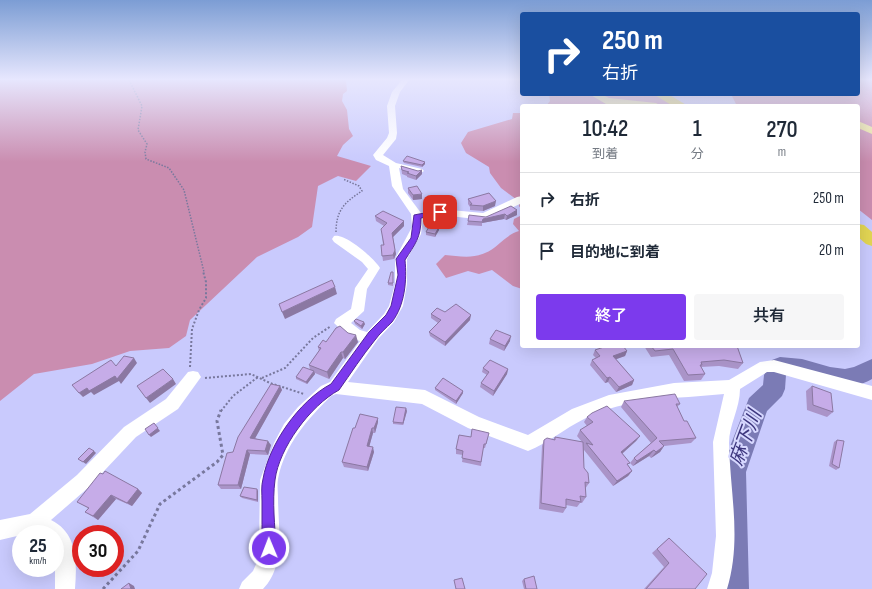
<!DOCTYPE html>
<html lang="ja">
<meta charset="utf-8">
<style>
:root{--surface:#fff;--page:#f6f6f7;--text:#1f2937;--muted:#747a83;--line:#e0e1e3;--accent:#7c3aed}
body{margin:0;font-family:"Sofia Sans Condensed","Noto Sans JP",sans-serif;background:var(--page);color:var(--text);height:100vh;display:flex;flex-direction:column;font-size:15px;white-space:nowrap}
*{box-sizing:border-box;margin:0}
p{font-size:13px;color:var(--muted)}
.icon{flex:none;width:22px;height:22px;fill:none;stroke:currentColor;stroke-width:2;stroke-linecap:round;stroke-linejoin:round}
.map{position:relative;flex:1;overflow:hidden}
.panel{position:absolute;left:520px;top:104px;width:340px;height:244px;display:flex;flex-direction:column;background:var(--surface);border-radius:4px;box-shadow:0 4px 16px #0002}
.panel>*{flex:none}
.guide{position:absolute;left:520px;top:12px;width:340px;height:84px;border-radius:4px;box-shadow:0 4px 16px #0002;background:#1a4fa0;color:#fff;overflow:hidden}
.speed{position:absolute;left:12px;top:525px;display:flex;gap:8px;font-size:20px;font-weight:700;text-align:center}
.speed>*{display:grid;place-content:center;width:52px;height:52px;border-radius:50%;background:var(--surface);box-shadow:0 4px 16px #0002;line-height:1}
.speed small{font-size:10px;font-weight:400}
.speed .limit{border:6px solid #d22;background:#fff;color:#111}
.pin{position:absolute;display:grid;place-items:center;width:34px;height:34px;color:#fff;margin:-17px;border-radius:8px;box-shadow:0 2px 6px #0006}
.me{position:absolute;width:44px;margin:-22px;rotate:359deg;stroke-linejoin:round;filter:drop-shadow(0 0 3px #0008)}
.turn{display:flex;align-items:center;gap:14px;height:84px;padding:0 16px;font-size:18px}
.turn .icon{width:52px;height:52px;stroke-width:2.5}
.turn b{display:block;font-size:28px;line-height:34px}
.eta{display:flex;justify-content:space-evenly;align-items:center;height:68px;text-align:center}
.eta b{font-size:24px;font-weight:600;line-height:28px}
.button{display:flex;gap:8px;margin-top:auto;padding:8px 16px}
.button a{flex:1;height:46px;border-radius:4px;background:var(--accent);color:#fff;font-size:16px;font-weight:600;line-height:46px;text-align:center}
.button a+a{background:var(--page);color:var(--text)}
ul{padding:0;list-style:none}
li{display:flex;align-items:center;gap:12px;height:52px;padding:0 16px;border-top:1px solid var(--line)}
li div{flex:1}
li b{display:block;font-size:15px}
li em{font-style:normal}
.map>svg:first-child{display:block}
.forest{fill:#ca8db0}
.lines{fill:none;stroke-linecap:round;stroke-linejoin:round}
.river{fill:#7b7bb5;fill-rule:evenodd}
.path-far2{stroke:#78789d;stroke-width:1.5;stroke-dasharray:1.5 1.5;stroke-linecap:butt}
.path-far1{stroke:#78789d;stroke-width:2;stroke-dasharray:2 2;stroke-linecap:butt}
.path{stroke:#78789d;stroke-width:3;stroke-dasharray:3 3;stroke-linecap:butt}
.minor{fill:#fff;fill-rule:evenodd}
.major{fill:#eee698;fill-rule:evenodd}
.highway{fill:#e2d553;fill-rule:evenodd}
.wall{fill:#aa94c8}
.shaded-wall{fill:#8b78a2}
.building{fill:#c6ace8;stroke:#8b78a2}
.route{fill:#7c3aed;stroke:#51269a}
.labels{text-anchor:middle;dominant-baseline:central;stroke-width:4;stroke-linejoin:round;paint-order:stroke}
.near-water-label{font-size:19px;font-style:italic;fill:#3d367e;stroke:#d7d8ff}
</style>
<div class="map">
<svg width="872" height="589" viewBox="0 0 872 589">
<rect width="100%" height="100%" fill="#c9cafd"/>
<!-- forest -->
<g class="forest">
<path d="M0 80H346L347 91 343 94 342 101 347 110 349 129 353 136 343 145 337 156 371 166 356 181 338 176 318 186 312 227 298 237 257 257 190 320 186 336 169 348 130 351 92 364 34 374 0 401Z"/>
<path d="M858 80H872V220L858 209V106H737L731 94H858Z"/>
<path d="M549 94H655L675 106H546L550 101Z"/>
<path d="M513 113H522V210L519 206 520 202 501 188 490 173 489 167 466 153 461 143 468 132 512 119Z"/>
<path d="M522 215V289L513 286 492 270 479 274 468 271 446 278 436 264 445 255C458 256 472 259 485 253 498 248 505 235 519 231L513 224 514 219Z"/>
</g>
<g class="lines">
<!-- river -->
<path class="river" d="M780 357 802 359 830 367 845 369 854 367 872 359V379C841 397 818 378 786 375L785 389 782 396 767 411 746 472 749 589H719L720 472 749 398 763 385 764 375 772 360Z"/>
<!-- path-far2 -->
<g class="path-far2">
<path d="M129 80 142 106 138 130 147 144 145 152 146 159 169 168 184 190 204 272"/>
<path d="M336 232C336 210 345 202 362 191L359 186 343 179"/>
</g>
<!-- path-far1 -->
<g class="path-far1">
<path d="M190 367 192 329 199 310 206 298V282L203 271"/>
<path d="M205 378 251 374 270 383 304 394"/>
<path d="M262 378 285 368 313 338 331 326"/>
<path d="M221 411 233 396 258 377"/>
</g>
<!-- path -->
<path class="path" d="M103 589 138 551 160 504 217 462 223 455 217 421 221 410"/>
<!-- minor -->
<g class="minor">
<path d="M402 80H409L400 92 395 106 397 133 396 139 383 155 396 163 422 169 424 171 419 174 399 168 403 189 421 213 440 209 483 213 517 197 522 196V203L485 220 440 215 423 219 421 234 407 259V284L403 306 394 322 378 339 348 382 425 390 479 417 528 435 572 409 609 395 674 383 729 380 760 362 774 360 872 386V400L774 372H767L740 389C740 408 729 425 729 443 730 493 742 540 727 589H707L712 573 716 536 713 442 724 394C678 399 626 397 584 419 564 429 548 443 528 451L468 428 422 404 336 394 331 396C307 420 285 444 278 479 277 485 278 492 278 498 278 526 286 566 263 589H239L242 582 253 571 257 562 259 548 260 480 274 443 284 424 298 407 321 386 330 382 360 341 350 338 334 323 336 319 351 309 355 288 368 269 362 262 334 242 332 239 334 236C345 233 374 258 380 268L367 289 364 311 351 323 360 330 367 332 384 314 389 306 395 284V259L412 227 411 214 392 186 389 166 376 160 373 155 387 138 389 133 387 106 392 92Z"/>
<path d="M193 371 198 372 201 377 178 409 136 437 89 487 51 520C78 533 77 563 75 589H55V534H39L34 532 0 540V520L30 514 77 475 124 427 166 399 188 372Z"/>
</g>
<!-- major -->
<g class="major">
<path d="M589 94H601L609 98 656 103 661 106 606 104Z"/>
<path d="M858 121 872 127V134L858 128Z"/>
</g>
<!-- highway -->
<g class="highway">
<path d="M653 94H668L688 106H673Z"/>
<path d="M858 224 864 225 872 232V246L866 244 858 237Z"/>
</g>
</g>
<!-- wall -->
<g class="wall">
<path d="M403 161 425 164 422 167 404 163Z"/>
<path d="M401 166 418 171 422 170V174L416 180 407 177V176L402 174Z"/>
<path d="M408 188 422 199 413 200 408 193Z"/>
<path d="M468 199 495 206 483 211 470 210V207L468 204Z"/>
<path d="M517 210V215L506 220 504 219 482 223V226L467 225 468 221Z"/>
<path d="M375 216 404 226 393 237 396 254 394 259 383 261 381 245H383L382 234 384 226 376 221Z"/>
<path d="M439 227V230L435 237 426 235V232Z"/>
<path d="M393 272V286L388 285V283Z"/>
<path d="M445 312 470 320 445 346 430 336 429 332 438 323 431 318V314Z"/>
<path d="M354 321 365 324 362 329 355 324Z"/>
<path d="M490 339 510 341 504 351 489 344Z"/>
<path d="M326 342H358L345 359 343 358 329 379 315 373V374L307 384 296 379V377L310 370 309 365 319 351 318 347Z"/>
<path d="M644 346H737L743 363 738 369 719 366 701 367 705 374 701 380 684 381 669 355 651 357Z"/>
<path d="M595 350 627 351 625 356 616 359 634 380 632 385 616 392 608 382 605 383 590 365 592 360 596 358 593 355Z"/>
<path d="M483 368 508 369 507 374 493 396 480 387 481 383 487 375 482 372Z"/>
<path d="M280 386 282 390 255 438 271 445 268 455 250 454 241 489H221L218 485 233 452Z"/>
<path d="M812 386 833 412 827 417 807 410 806 391Z"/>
<path d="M435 388 463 391V393L456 404 435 390Z"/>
<path d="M624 401 680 404 677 407 684 421 696 438 691 443 664 446 660 452 651 458 649 456 633 466 630 463 634 458 651 443 621 407Z"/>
<path d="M407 411 403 425 393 424V422Z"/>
<path d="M587 417 640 436 636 441 622 454 628 465 632 471 628 476 613 486 584 450V468L589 483 585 489 586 497 582 503H580L577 507 566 505V508L563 513 539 509 542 446 544 440 554 439 555 437 582 442 577 436 580 430 587 426 584 422Z"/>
<path d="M378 422 375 433H373L369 447 374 452 368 471 344 467 342 462 355 428Z"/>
<path d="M471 437H488L485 448H483L481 466 462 462 463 455 456 454V449Z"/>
<path d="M837 440 839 468 836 470 829 466 834 442Z"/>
<path d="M138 489 142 493 132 506 116 499 98 520 85 512 88 508 77 502Z"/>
<path d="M258 491V502L242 498 240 496Z"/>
<path d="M669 538 695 589H644L664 567 652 553Z"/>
<path d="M524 579 537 589H524L522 581Z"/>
</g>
<!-- shaded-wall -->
<g class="shaded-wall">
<path d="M425 162V164L422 167V165Z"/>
<path d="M422 170V174L416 180V176Z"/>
<path d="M422 194V199L413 200V195Z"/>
<path d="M496 201 495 206 483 211V206Z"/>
<path d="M517 210V215L506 220 507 216Z"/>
<path d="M505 214 504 219 482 223 483 219Z"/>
<path d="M404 221V226L392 238V233Z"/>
<path d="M439 227V230L435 237V234Z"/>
<path d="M395 250 396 254 394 259 393 255Z"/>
<path d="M335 287 337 294 285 319 282 312Z"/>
<path d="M471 315 470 320 445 346V342Z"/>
<path d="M364 322 365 324 362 329 361 326Z"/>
<path d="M356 335 358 342 345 359 343 352Z"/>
<path d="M511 336 510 341 504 351 505 346Z"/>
<path d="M627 351 625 356 611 361 613 356Z"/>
<path d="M341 352 343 358 329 379 327 372Z"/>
<path d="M134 358 137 363 121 384 119 381 94 395 91 392 83 397 79 393Z"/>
<path d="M508 369 507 374 493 396 494 391Z"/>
<path d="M314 371 315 374 307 384 306 382Z"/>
<path d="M610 377 608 382 605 383 607 378Z"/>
<path d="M173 379 176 384 150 403 146 398Z"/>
<path d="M634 380 632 385 616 392 619 387Z"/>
<path d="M280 386 282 390 253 442 250 438Z"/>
<path d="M463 391V393L456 404V401Z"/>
<path d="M406 408 407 411 403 425V423Z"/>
<path d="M378 418V422L375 433 374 428Z"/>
<path d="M154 423 160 431 151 437 149 435Z"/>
<path d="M372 428 373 433 368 451 367 446Z"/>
<path d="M640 436 636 441 617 458 621 452Z"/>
<path d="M268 441 271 445 268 455 265 451Z"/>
<path d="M664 446 660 452 651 458 656 452Z"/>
<path d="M373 447 374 452 368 471 367 467Z"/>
<path d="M247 450 250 454 241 489 238 485Z"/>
<path d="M654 450 649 456 633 466 637 461Z"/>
<path d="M94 451 96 453 86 464 83 462Z"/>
<path d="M632 471 628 476 613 486 617 481Z"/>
<path d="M138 489 142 493 132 506 127 503Z"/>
<path d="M257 489 258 491V502L257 500Z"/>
<path d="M111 495 116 499 98 520 93 516Z"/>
<path d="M129 583 134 586 135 589H131Z"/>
</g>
<!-- building -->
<g class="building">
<path d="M407 156 425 162 422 165 403 161Z"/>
<path d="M401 166 418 171 422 170 416 176 407 173 409 172 402 170Z"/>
<path d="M417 186 422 194 413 195 408 188Z"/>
<path d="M489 193 496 201 483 206 470 205 472 204 468 199Z"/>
<path d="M511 206 517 210 507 216 505 214 483 219 482 222 468 221 469 215 486 217Z"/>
<path d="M383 211 404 221 392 233 395 250 393 255 382 256 381 245H384L381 229 387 223 375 216Z"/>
<path d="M430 225 439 227 435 234 426 232Z"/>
<path d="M391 272H393V283H388Z"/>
<path d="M332 280 335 287 282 312 279 304Z"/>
<path d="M456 304 471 315 445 342 429 332 441 320 431 314 437 308 445 312Z"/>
<path d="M356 319 364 322 361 326 354 321Z"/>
<path d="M340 326 348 333 356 335 343 352H341L327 372 309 365 321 348 318 347 323 340 326 342 336 328Z"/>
<path d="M496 330 511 336 505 346 490 339Z"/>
<path d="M607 346H623L627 351 613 356 634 380 619 387 610 377 607 378 592 360 600 356 595 350Z"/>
<path d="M651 346H737L743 363 724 360 701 362 702 365H700L705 374 688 375 673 349 655 351Z"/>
<path d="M124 356 134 358 117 379 115 376 89 391 87 388 79 393 72 385 111 360 116 366Z"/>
<path d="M490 360 508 369 494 391 481 383 489 372 483 368Z"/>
<path d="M303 367 314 371 306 382 296 377Z"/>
<path d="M163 369 173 379 146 398 137 386Z"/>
<path d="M443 378 463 391 456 401 435 388Z"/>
<path d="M271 384 280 386 250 438 268 441 265 451 247 450 238 485H218L227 453 233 452 238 437Z"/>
<path d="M812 386 831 393 833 412 813 405Z"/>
<path d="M675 394 680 404H676L684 421H687L696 438 659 441 664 446 656 452 654 450 637 461 634 458 657 438 624 401Z"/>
<path d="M607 406 640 436 621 452 630 463 627 464 632 471 617 481 586 443 593 445 580 430 593 422 587 417 592 413Z"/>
<path d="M396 407 406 408 403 423 393 422Z"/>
<path d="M360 414 378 418 374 428H372L367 446 373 447 367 467 342 462 353 428H355Z"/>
<path d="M154 423 158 428 149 435 145 429Z"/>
<path d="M472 429 489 433 486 444H484L481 462 462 458 463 451 456 449 459 435 471 437Z"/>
<path d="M555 437 583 442 584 468 588 473 589 483 585 482 586 497 580 496 581 502 566 499V508L541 503 544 440 547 438 555 440Z"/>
<path d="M837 440 844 441 839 468 832 464Z"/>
<path d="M89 448 94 451 83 462 78 459Z"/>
<path d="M105 471 138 489 127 503 111 495 93 516 85 512 89 508 77 502 100 473 103 474Z"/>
<path d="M244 487 257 489V500L240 496Z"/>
<path d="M669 538 707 574 695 589H646L669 563 657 549Z"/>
<path d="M534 576 537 589H526L524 579Z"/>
<path d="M462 578 465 589H456L454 580Z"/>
<path d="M129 583 131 589H121Z"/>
</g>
<!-- sky -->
<linearGradient id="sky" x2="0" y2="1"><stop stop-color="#7c9dd4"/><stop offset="0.49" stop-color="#e7e7fe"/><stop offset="1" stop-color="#e7e7fe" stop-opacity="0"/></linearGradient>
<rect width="872" height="162" fill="url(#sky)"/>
<!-- route -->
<path class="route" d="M440 210 444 212 443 214 421 218C421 238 415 244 405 260 407 280 405 305 392 322 386 328 380 333 375 340 362 356 351 373 339 390 310 406 279 448 275 480 272 502 275 526 276 548L274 552 269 554 264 552 262 548C262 532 262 517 262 501 262 494 261 486 263 479 269 444 299 401 331 384L369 332 386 315 391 306 398 275 396 259 411 238 414 215Z"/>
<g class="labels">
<!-- near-water labels -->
<g class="near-water-label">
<text transform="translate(746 438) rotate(-69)">麻下川</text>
</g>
</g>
</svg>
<div class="speed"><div>25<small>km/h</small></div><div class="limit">30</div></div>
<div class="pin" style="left:440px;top:212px;background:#d93025"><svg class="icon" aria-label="arrive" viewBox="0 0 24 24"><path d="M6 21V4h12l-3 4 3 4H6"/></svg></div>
<svg class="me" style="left:269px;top:548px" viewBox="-20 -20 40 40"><circle r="17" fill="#7c3aed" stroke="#fff" stroke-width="3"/><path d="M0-11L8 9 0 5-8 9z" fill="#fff"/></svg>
<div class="guide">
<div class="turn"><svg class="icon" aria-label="right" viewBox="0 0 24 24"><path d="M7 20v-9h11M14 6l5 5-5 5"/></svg><div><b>250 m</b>右折</div></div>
</div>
<section class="panel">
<div class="eta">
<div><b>10:42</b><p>到着</p></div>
<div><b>1</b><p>分</p></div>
<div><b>270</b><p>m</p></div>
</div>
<ul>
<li><svg class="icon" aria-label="right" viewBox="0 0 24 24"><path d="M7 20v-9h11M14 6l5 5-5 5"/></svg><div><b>右折</b></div><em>250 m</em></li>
<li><svg class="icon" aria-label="arrive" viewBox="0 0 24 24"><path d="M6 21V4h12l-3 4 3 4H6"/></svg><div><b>目的地に到着</b></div><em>20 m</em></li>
</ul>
<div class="button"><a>終了</a><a>共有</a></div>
</section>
</div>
